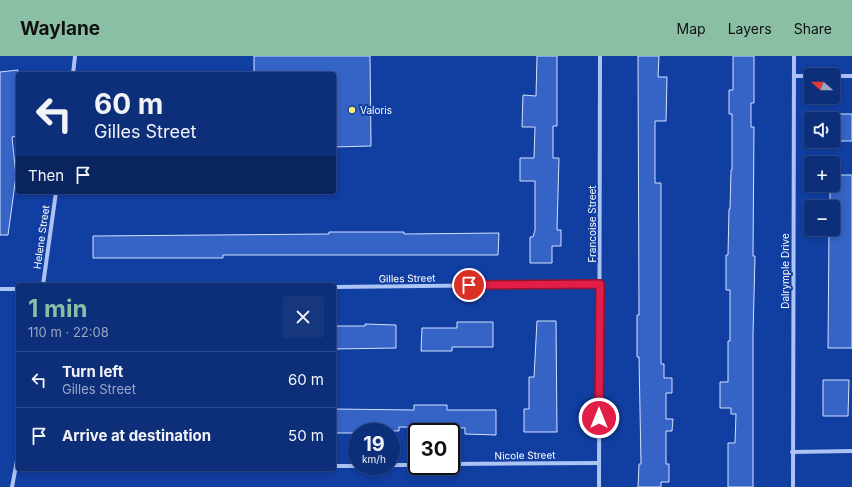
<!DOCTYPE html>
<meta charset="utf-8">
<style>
:root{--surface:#0d2e79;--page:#16367e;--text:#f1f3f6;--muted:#9aa8c6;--line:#2d4a8a;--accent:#8abfa5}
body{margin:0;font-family:Inter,sans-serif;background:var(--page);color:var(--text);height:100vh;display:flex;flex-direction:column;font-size:15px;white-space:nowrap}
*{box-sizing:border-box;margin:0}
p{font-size:13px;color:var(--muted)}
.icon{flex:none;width:22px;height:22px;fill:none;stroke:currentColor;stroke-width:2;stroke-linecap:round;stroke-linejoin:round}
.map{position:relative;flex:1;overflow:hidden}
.sheet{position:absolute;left:16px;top:227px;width:320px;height:188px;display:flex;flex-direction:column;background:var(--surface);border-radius:4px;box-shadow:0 2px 6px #0003,0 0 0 1px var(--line)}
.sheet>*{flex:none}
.guide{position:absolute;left:16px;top:16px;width:320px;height:122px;border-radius:4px;box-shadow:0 2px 6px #0003,0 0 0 1px var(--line);background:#0d2e79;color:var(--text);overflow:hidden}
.needle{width:26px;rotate:291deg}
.fabs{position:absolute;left:804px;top:12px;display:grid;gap:8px}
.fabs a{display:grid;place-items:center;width:36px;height:36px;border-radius:4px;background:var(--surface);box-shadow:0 2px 6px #0003,0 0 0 1px var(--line);font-size:20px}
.speed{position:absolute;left:348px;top:367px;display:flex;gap:8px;font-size:20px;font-weight:700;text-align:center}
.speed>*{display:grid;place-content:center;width:52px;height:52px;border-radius:50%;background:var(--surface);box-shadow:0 2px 6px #0003,0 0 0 1px var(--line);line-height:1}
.speed small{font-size:10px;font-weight:400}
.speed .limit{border:2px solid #111;border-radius:6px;background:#fff;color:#111}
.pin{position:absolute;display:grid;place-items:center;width:34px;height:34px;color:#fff;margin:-17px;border:2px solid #fff;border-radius:50%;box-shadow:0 1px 4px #0007}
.me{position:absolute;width:44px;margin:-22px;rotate:0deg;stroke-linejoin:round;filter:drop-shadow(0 0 3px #0008)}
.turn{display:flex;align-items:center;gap:14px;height:84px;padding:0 12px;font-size:18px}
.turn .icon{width:52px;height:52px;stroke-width:2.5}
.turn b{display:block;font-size:28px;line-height:34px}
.then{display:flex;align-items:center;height:38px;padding:0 12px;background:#0003;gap:8px;font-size:15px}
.round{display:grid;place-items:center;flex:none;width:42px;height:42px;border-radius:4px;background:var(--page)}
.summary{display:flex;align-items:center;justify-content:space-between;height:68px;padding:0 12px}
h1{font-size:24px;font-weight:700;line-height:30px;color:var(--accent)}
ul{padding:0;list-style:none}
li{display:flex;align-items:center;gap:12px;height:56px;padding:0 12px;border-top:1px solid var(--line)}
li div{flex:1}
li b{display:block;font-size:15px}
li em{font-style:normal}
header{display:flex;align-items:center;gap:24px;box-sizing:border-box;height:56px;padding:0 20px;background:var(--accent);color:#111}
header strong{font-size:19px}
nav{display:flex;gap:22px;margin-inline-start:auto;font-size:14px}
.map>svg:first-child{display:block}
.building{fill:#3564c6;stroke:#d4e1fe}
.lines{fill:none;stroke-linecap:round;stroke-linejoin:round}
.minor{stroke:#abc3f5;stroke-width:4}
.route-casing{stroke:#92132f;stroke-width:10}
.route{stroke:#e11d48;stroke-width:7}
.poi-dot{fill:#ffe86f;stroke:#113ea1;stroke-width:1.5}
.labels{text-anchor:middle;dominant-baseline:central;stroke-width:4;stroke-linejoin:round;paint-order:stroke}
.poi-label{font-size:10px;fill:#fff;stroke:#113ea1;text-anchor:start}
.street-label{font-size:10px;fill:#fff;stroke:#113ea1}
</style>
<header>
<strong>Waylane</strong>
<nav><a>Map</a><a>Layers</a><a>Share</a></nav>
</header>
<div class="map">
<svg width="852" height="431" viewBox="0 0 852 431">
<rect width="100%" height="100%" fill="#113ea1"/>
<!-- building -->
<g class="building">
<path d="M254 0H370L371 90 334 91V18H254Z"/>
<path d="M537 0H557V70H553V102H559L557 174H561V190H552V207H530V181H533L535 174V125H520V102H534L535 71H522L523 39 536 40Z"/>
<path d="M638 0H659L658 21H667L666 65H655V127H661V308H664V322H672V337H666V363H673L672 375H666V408H669V426H661V431H638L639 408H641L639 301H637V259H639Z"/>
<path d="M733 0H754V47H751V71H754L753 200H755L753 279V431H728V387H735L736 358H731V352H720V326H728V285H730V234H726V199H728L729 153H730L731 114H732V58H729V34H733Z"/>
<path d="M18 14V36L16 37 18 80 12 81 16 120 8 179H0V16Z"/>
<rect x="833" y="58" width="19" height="27"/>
<path d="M833 119H852V292H828L829 173H833V151H830V129H833Z"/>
<path d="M329 176H404V178L499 177 498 199H223V202H93V180L329 178Z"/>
<path d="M537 265H556L557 376H524V353H529V321H534Z"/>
<path d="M457 266H493V291H452V295H421L422 272H457Z"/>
<path d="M365 268 396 269V292L334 293V270H365Z"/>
<path d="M823 324H849L848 360H823Z"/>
<path d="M414 349H447V354H496V379L465 378V372L399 371V375L358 374 357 377H334V353L414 354Z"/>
</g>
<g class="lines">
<!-- minor -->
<g class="minor">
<path d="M73 18 75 0"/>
<path d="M794 20H811"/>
<path d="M833 20H852"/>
<path d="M43 229 56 136"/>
<path d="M334 231 600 228"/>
<path d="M0 233H18"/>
<path d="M792 396 852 395"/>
<path d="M451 408 599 407"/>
<path d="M391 409H417"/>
<path d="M334 410H357"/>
<path d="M16 413H85"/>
<path d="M12 431 18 399"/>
<path d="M599 431 600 0"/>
<path d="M793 431 794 0"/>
</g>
</g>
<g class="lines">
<!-- route casing -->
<g class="route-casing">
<path id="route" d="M469 229 600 228 599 362"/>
</g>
<!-- route -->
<use href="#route" class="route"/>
</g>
<!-- markers -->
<circle class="poi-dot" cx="352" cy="54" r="4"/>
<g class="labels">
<!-- poi labels -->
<g class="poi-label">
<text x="360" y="54">Valoris</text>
</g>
<!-- street labels -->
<g class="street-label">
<text transform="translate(592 168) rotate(-90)">Francoise Street</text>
<text transform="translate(41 181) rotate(-82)">Helene Street</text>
<text transform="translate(785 215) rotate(-90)">Dalrymple Drive</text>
<text transform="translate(407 222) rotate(-1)">Gilles Street</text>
<text transform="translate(525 399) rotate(-1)">Nicole Street</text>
</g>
</g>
</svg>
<div class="fabs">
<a><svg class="needle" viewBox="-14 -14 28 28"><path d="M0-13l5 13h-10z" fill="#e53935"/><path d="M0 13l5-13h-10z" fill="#9aa8c6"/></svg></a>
<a><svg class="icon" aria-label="sound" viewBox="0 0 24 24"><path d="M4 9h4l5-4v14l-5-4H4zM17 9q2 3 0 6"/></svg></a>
<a>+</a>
<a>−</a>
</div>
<div class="speed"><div>19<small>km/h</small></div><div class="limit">30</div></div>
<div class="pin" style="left:469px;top:229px;background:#d93025"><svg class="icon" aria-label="arrive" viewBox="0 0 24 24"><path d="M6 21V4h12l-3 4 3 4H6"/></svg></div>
<svg class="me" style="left:599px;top:362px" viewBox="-20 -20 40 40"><circle r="17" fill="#e11d48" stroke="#fff" stroke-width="3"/><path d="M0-11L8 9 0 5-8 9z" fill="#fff"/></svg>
<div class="guide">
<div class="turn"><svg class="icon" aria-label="left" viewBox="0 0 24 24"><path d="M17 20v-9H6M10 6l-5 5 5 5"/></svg><div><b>60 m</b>Gilles Street</div></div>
<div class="then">Then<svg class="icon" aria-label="arrive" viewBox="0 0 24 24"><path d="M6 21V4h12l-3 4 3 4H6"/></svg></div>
</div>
<section class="sheet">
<div class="summary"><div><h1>1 min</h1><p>110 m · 22:08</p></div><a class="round"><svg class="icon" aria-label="close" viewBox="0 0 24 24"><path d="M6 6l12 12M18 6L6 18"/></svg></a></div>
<ul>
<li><svg class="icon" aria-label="left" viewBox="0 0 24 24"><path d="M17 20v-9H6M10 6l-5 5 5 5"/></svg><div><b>Turn left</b><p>Gilles Street</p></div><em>60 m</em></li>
<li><svg class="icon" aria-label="arrive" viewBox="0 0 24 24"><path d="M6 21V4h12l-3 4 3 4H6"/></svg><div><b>Arrive at destination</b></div><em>50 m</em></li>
</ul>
</section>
</div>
